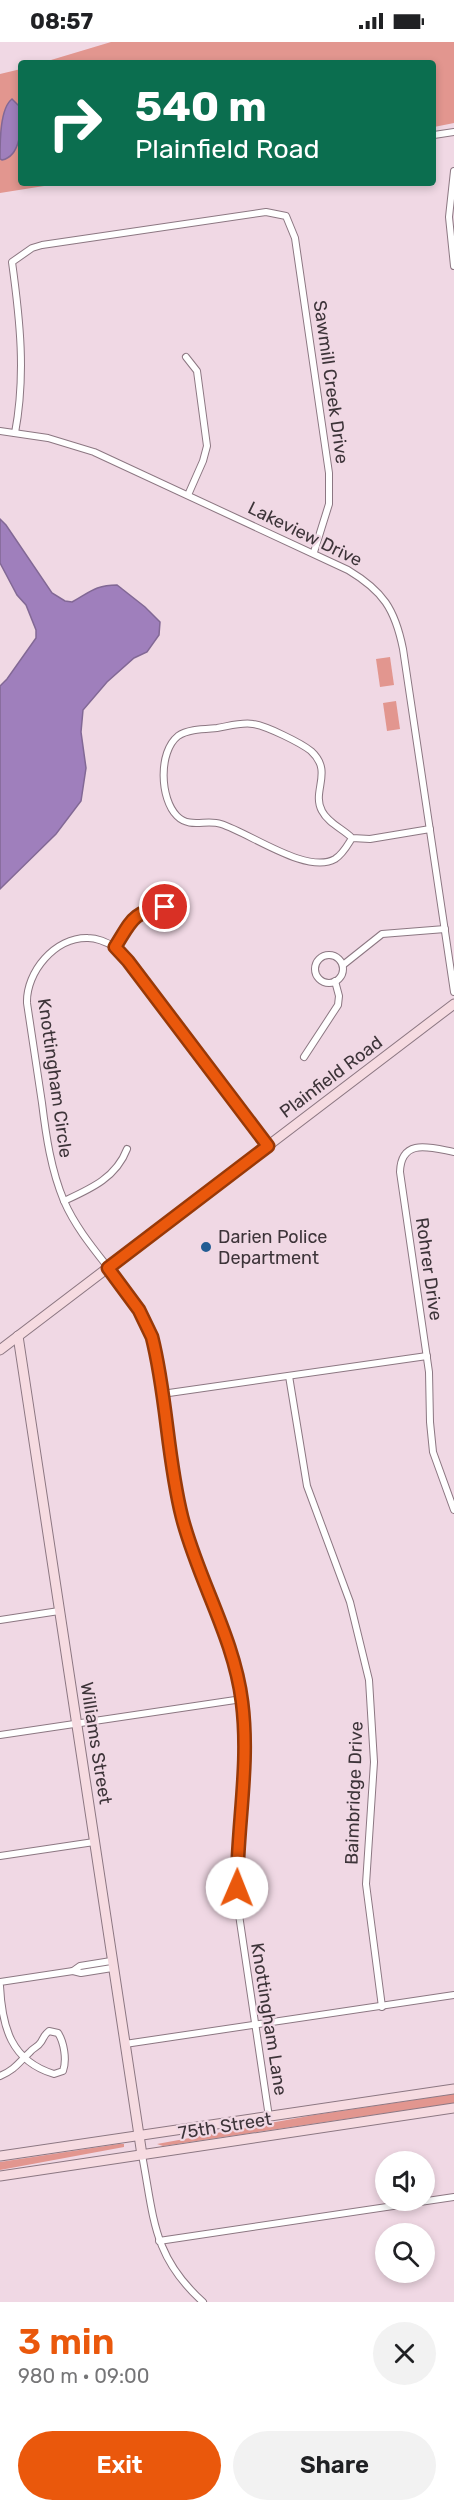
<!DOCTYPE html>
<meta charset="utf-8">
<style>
:root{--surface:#fff;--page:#f2f2f2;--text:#202124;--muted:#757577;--accent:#ea580c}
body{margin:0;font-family:Rubik,sans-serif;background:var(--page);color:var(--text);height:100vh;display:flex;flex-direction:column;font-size:22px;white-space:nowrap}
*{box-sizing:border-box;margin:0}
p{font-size:20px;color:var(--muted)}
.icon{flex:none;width:33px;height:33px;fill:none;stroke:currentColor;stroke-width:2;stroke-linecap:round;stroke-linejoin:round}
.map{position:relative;height:2260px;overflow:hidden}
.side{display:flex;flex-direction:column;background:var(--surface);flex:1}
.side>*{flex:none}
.hud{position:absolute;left:18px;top:18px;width:418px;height:126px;border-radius:6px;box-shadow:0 3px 9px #0003;background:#0b6e4f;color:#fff;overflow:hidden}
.fabs{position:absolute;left:375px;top:2109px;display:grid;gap:12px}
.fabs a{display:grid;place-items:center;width:60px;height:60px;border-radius:50%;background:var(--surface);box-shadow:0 3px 9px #0003;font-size:30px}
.pin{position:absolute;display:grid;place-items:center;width:51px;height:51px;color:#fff;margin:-26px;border:3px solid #fff;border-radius:50%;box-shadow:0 2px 6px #0007}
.me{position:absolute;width:66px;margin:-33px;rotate:1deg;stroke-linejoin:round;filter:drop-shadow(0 0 4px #0008)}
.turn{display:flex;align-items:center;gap:21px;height:126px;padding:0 18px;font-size:27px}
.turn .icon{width:78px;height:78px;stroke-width:2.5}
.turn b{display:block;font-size:42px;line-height:51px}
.round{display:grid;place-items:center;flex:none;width:63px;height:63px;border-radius:32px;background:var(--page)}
.overview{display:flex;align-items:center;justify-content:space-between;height:102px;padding:0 18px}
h1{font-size:36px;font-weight:600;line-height:45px;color:var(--accent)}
.primary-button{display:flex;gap:12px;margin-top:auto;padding:12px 18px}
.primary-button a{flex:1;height:69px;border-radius:36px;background:var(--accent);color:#fff;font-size:24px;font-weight:600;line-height:69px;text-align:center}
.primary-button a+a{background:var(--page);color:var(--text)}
.status{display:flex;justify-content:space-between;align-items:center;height:42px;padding:0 30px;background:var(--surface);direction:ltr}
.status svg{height:16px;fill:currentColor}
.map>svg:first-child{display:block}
.green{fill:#e2968f}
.water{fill:#9f7fbc;stroke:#826895;stroke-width:1.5}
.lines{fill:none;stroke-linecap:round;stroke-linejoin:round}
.street-casing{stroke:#8c7782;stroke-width:8}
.secondary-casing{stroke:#8c7782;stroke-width:11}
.street{stroke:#fff;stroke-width:6}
.secondary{stroke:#f6dbe1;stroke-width:9}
.route-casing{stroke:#983908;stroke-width:15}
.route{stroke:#ea580c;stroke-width:10}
.poi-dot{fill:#225c93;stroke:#f0d8e4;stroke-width:2}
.labels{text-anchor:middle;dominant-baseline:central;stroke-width:4.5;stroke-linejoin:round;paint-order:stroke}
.street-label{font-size:18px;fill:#3d3439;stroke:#f0d8e4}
.poi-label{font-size:18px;fill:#3d3439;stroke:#f0d8e4;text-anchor:start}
</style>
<div class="status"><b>08:57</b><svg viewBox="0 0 49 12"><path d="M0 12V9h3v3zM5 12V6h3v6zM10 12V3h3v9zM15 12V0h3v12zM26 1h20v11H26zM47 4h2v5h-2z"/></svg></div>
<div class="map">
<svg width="454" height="2260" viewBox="0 0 454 2260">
<rect width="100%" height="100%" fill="#f0d8e4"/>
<!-- green -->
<g class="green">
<path d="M111 0H454V81L434 85V21H41Z"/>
<path d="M21 27V141H63L0 151V32Z"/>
<path d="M390 615 394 643 380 645 376 617Z"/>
<path d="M396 659 400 687 387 689 383 661Z"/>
<path d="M454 2052V2061L163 2104 157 2102 314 2073Z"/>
<path d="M119 2102H124V2105L0 2128V2120Z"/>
</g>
<!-- water -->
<g class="water">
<path d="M12 57 21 66C21 83 22 114 2 118L0 117C0 99 0 66 12 57Z"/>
<path d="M0 477 6 483 52 551 65 559 72 560C89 551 95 543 117 543L145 565 160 580 159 593 147 610 134 616 107 640 83 668 81 690 86 726 81 759 56 792 0 847V644L7 637 36 596V588L26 563 17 553 0 521Z"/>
</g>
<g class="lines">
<!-- street casing -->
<g class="street-casing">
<g id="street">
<path d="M434 93 454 90"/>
<path d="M454 129 449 175 454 224"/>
<path d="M186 315 197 329 207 404 203 419 188 453"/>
<path d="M0 389 48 396 94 410 348 528C383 549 395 567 403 607L454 950"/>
<path d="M15 391C26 333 20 278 12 220L32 206 42 203 266 170 286 174 295 196 329 431V462L314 510"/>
<path d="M352 796C343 787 328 781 322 769 311 749 334 730 311 709 301 701 267 684 253 682 242 680 229 684 217 686 205 687 188 687 178 694 158 710 160 757 177 774 190 787 206 777 221 782 250 791 307 833 335 817 343 812 347 804 352 796L370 797 430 787"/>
<path d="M115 905C132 878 132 870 165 865"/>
<circle cx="329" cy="927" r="14"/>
<path d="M343 923 382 892 445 887"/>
<path d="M304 1015 338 963 339 954 335 939"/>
<path d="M269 1103 115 905C106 900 98 896 88 896 55 895 26 930 27 961 32 995 37 1028 42 1061 46 1094 51 1128 64 1159 87 1212 140 1249 155 1306L175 1442 182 1476 193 1511 225 1590 242 1657 245 1726 238 1808V1866L269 2075"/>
<path d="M454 1110C432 1106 401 1095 400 1130L429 1330 430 1380 433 1410 454 1468"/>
<path d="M64 1159C90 1147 116 1136 127 1107"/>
<path d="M289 1334 307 1444 350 1560 369 1638 374 1720 366 1842 382 1965"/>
<path d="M162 1352 427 1314"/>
<path d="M0 1578 59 1569"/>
<path d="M0 1693 242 1657"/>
<path d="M0 1814 94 1800"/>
<path d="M73 1929 81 1931 112 1926"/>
<path d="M0 1940 73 1929 80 1924 111 1919"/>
<path d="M0 1944C2 1985 11 2019 54 2032L63 2029C67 2018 64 2000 58 1991L49 1989C44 1993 44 1995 41 2000 38 2005 33 2006 30 2010 18 2021 16 2027 0 2034"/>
<path d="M125 2002 454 1953"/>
<path d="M142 2113C154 2175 152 2214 203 2260"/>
<path d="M159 2199 454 2155"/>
</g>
</g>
<!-- secondary casing -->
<g class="secondary-casing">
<g id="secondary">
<path d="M18 1294 142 2113"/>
<path d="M0 1308 454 962"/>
<path d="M0 2114 454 2047"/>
<path d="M0 2134 454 2066"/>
</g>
</g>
<!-- street -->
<use href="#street" class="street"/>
<!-- secondary -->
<use href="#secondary" class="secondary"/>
</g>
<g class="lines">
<!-- route casing -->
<g class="route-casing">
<path id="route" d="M165 865C132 870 132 878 115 905L128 919 268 1104 108 1226 139 1268 152 1295C167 1354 167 1416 182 1475 198 1538 234 1595 242 1660 250 1723 237 1784 237 1846"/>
</g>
<!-- route -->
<use href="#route" class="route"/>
</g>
<!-- markers -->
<circle class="poi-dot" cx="206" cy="1205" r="6"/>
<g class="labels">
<!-- street labels -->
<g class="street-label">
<text transform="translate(331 340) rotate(82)">Sawmill Creek Drive</text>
<text transform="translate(305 492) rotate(26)">Lakeview Drive</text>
<text transform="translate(331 1035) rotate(-37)">Plainfield Road</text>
<text transform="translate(55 1036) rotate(82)">Knottingham Circle</text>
<text transform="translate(429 1227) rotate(82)">Rohrer Drive</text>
<text transform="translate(96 1701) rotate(81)">Williams Street</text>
<text transform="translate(354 1751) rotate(-88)">Baimbridge Drive</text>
<text transform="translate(269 1977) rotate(81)">Knottingham Lane</text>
<text transform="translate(225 2084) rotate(-9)">75th Street</text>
</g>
<!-- poi labels -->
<g class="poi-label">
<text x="218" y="1195">Darien Police<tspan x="218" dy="21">Department</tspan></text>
</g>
</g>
</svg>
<div class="fabs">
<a><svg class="icon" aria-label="sound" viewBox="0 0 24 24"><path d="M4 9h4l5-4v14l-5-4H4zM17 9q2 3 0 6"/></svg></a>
<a><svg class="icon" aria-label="search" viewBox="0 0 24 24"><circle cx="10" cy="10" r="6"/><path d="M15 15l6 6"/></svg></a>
</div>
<div class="pin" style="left:165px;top:865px;background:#d93025"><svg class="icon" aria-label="arrive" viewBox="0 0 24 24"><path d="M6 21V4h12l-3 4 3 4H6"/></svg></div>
<svg class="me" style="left:237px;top:1846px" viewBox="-20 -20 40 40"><circle r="19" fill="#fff"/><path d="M0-13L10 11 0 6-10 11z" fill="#ea580c"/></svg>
<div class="hud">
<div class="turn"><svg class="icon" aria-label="right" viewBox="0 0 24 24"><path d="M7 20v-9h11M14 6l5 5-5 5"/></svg><div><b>540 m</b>Plainfield Road</div></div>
</div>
</div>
<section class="side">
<div class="overview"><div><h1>3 min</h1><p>980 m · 09:00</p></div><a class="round"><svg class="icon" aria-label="close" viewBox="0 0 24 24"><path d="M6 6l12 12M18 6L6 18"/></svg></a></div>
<div class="primary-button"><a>Exit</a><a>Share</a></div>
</section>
